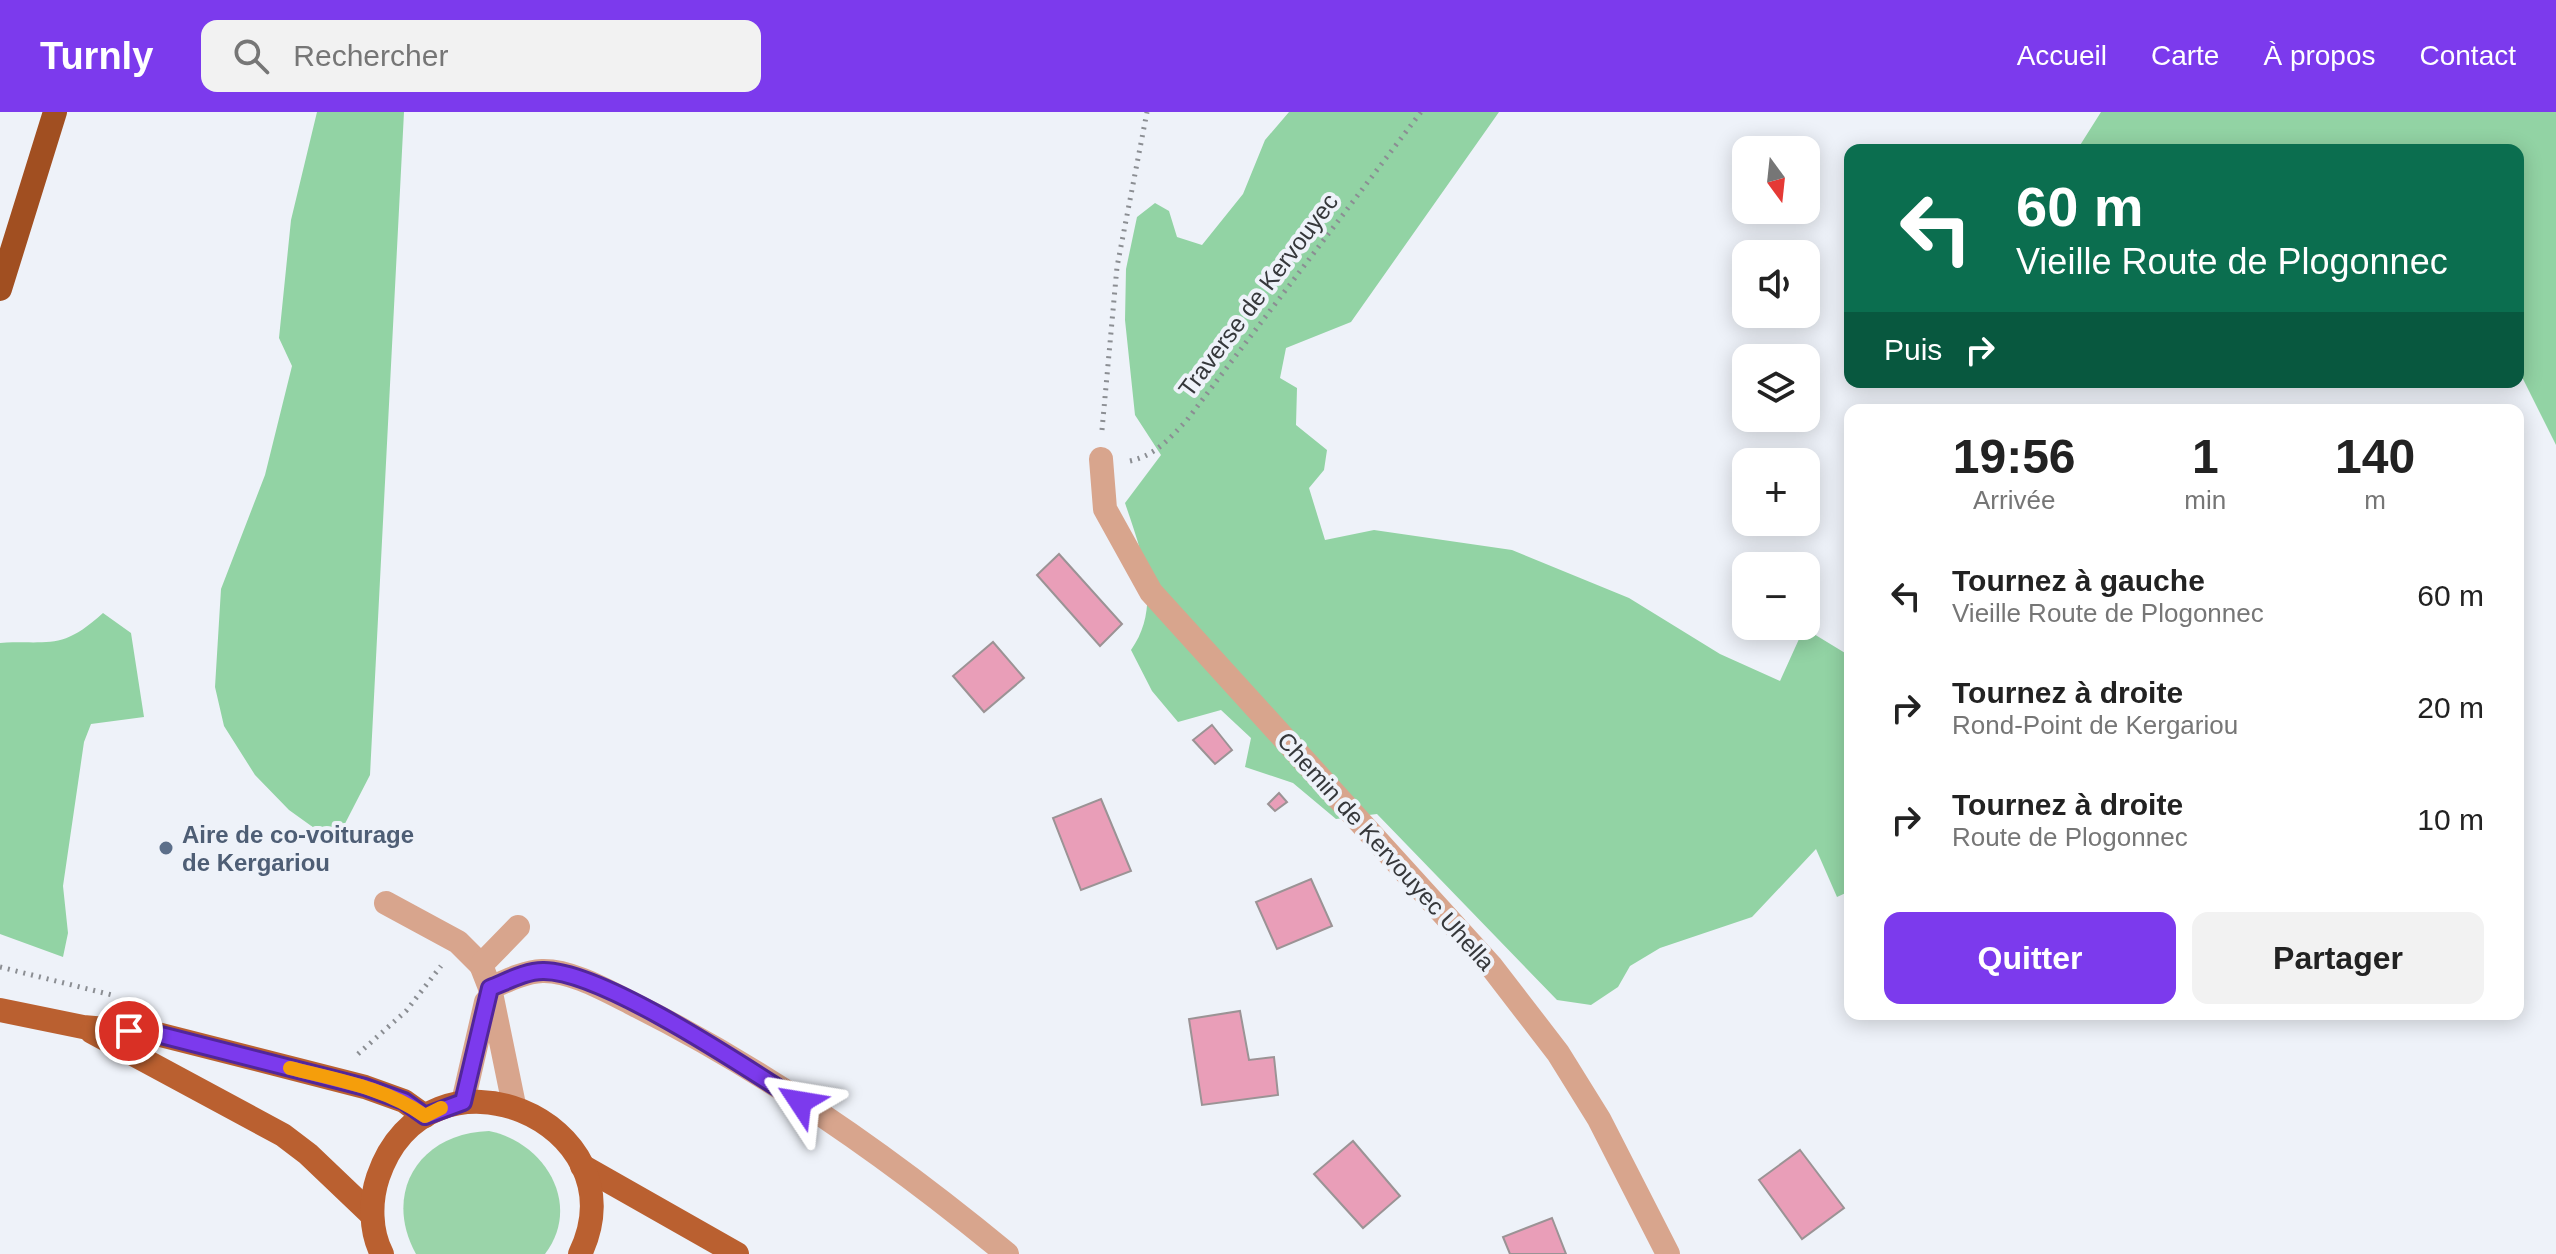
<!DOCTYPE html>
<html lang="fr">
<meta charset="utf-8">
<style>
:root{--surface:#fff;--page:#f2f2f2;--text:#222;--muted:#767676;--accent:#7c3aed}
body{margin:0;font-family:Helvetica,sans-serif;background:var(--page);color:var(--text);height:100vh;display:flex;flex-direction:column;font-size:30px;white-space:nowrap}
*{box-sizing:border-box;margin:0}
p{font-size:26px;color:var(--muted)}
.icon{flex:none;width:44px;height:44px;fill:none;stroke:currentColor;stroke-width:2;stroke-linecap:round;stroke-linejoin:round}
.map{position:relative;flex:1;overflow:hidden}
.sheet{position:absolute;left:1844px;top:292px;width:680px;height:616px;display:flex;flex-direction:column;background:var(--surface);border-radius:16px;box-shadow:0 4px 20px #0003}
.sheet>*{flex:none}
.banner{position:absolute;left:1844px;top:32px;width:680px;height:244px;border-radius:16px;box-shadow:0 4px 20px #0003;background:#0b6e4f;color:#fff;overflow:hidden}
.needle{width:52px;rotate:165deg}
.controls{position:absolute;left:1732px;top:24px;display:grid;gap:16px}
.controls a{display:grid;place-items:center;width:88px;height:88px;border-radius:16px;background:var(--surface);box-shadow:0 4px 20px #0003;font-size:40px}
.pin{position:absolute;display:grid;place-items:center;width:68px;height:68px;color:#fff;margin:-34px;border:4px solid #fff;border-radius:50%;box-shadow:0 2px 8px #0007}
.me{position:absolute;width:88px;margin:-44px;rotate:303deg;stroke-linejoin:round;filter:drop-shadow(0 0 6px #0008)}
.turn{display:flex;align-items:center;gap:28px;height:168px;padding:0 40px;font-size:36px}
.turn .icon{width:104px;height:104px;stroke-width:2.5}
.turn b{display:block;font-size:56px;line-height:68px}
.then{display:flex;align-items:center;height:76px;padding:0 40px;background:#0003;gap:16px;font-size:30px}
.eta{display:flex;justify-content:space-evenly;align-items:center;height:136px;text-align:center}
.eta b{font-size:48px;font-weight:700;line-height:56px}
.action{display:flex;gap:16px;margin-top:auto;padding:16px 40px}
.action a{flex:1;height:92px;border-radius:16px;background:var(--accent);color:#fff;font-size:32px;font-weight:700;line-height:92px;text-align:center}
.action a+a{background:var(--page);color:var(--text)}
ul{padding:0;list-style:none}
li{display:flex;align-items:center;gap:24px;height:112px;padding:0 40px}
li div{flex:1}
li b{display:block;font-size:30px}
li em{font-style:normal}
header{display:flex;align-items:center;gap:48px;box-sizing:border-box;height:112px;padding:0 40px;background:var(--accent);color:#fff}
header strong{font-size:38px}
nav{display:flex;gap:44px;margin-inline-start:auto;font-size:28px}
.search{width:560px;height:72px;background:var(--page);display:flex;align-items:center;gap:20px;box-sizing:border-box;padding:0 28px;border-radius:16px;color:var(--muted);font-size:30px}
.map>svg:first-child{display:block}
.green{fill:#9ad4a9}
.forest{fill:#92d3a4}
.building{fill:#e99eb8;stroke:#9b9395;stroke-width:2}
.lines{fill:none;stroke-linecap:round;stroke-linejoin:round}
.path{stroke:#8b8e93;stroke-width:5;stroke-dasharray:2 6;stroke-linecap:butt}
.minor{stroke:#d8a58d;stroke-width:24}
.major{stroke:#ba6030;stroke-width:24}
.highway{stroke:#a14f21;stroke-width:24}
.route-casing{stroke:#51269a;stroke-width:20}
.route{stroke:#7c3aed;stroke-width:14}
.slow{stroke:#f59e0b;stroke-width:14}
.service-dot{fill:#5c6f8a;stroke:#eef2f9;stroke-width:3}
.labels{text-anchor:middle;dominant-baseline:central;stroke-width:8;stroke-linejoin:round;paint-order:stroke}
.street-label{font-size:24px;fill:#36383b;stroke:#eef2f9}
.service-label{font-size:24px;font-weight:bold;fill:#4e5e75;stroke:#eef2f9;text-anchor:start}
</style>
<header>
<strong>Turnly</strong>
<div class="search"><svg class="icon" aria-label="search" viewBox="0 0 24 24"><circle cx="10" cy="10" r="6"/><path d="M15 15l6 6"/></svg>Rechercher</div>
<nav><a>Accueil</a><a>Carte</a><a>À propos</a><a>Contact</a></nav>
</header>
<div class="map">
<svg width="2556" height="1142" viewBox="0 0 2556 1142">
<rect width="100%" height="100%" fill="#eef2f9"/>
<!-- green -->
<path class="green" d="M489 1019C544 1030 583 1092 545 1142H416C382 1080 420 1021 489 1019Z"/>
<!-- forest -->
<g class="forest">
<path d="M317 0H404L370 663 335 731 289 698 255 663 224 614 215 575 221 477 265 363 292 254 279 226 291 108Z"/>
<path d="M1289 0H1499L1351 210 1286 236 1280 266 1297 276 1296 313 1327 338 1324 358 1309 376 1325 428 1374 418 1512 438 1629 486 1720 542 1780 569 1804 516 1850 544V779L1837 785 1816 737 1752 805 1660 836 1630 854 1618 875 1591 893 1557 888 1377 702 1336 707 1293 671 1245 655 1251 626 1221 598 1178 610 1152 579 1131 538C1163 493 1141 439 1125 391L1161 343 1135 303 1125 208 1126 157 1137 105 1155 91 1169 99 1177 125 1202 133 1243 82 1265 28Z"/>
<path d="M2101 0H2556V333L2518 257V38H2077Z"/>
<path d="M103 501 131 521 144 605 91 612 84 630 63 774 68 821 63 845 0 822V531C51 528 61 539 103 501Z"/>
</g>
<!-- building -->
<g class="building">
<path d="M1059 442 1122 512 1100 534 1037 463Z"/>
<path d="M993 530 1024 566 984 600 953 564Z"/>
<path d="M1212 613 1232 638 1215 652 1193 628Z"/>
<path d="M1279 681 1287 690 1275 699 1268 692Z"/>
<path d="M1101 687 1131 759 1081 778 1053 706Z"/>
<path d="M1311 767 1332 814 1277 837 1256 790Z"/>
<path d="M1240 899 1249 948 1274 945 1278 983 1202 993 1189 907Z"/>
<path d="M1353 1029 1400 1084 1363 1116 1314 1062Z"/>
<path d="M1800 1038 1844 1096 1802 1127 1759 1068Z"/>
<path d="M1552 1106 1566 1142H1510L1503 1125Z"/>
</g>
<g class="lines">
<!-- path -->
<g class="path">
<path d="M1102 318 1117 155 1147 0"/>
<path d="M1130 349C1156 343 1169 327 1187 308L1421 0"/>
<path d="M0 855 112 883"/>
<path d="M358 942 406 899 441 854"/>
</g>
<!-- minor -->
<g class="minor">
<path d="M1101 347 1105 397 1151 480 1491 854 1558 941 1599 1007 1668 1142"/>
<path d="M386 791 458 830 481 853 490 876 514 993"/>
<path d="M481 853 518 815"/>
<path d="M490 876C506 869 524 860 542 859 571 858 607 879 633 892 767 959 892 1047 1007 1142"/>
<path d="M463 990 486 890"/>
</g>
<!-- major -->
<g class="major">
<path d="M0 898 83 915 153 921 365 975 404 989 425 1004"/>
<path d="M92 920 283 1023 308 1042 372 1103"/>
<path d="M582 1054 737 1142"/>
<path d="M382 1142C370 1119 370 1089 378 1065 428 918 644 1010 580 1142"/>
</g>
<!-- highway -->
<path class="highway" d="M0 177 55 0"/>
</g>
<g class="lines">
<!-- route casing -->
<g class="route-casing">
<path id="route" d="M129 919 153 921 365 975 404 989 425 1004 463 990 490 876C506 870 525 859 543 859 601 858 747 956 800 990"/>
</g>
<!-- route -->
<use href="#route" class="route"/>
<!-- slow -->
<path class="slow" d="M290 956C337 968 386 976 425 1004L441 996"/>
</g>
<!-- markers -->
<circle class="service-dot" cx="166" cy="736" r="8"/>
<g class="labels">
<!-- street labels -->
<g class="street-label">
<text transform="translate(1258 183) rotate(-53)">Traverse de Kervouyec</text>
<text transform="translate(1386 739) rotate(48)">Chemin de Kervouyec Uhella</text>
</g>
<!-- service labels -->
<g class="service-label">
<text x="182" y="722">Aire de co-voiturage<tspan x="182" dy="28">de Kergariou</tspan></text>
</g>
</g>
</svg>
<div class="controls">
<a><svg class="needle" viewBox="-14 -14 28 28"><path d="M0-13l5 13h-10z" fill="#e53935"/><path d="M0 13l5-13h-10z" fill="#767676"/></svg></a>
<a><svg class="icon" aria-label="sound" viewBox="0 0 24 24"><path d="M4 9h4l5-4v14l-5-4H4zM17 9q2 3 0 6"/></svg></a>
<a><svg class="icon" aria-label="layers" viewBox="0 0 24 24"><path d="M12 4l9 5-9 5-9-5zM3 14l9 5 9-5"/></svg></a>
<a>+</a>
<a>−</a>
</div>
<div class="pin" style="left:129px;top:919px;background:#d93025"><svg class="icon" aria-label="arrive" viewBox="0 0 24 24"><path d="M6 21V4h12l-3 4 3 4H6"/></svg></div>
<svg class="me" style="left:800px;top:990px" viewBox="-20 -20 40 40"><path d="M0-17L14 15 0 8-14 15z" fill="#7c3aed" stroke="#fff" stroke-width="4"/></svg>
<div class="banner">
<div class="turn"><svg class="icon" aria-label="left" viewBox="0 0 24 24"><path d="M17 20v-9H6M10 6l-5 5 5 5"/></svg><div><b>60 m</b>Vieille Route de Plogonnec</div></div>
<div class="then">Puis<svg class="icon" aria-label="right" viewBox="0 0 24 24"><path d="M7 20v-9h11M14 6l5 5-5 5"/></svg></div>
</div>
<section class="sheet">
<div class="eta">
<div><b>19:56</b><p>Arrivée</p></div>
<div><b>1</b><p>min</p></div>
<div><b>140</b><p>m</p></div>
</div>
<ul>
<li><svg class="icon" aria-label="left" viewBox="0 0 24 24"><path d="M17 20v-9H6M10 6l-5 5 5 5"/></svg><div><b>Tournez à gauche</b><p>Vieille Route de Plogonnec</p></div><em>60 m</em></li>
<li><svg class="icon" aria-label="right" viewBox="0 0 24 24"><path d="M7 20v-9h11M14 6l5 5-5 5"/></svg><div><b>Tournez à droite</b><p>Rond-Point de Kergariou</p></div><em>20 m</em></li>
<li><svg class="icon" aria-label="right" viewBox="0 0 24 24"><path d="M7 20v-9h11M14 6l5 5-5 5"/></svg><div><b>Tournez à droite</b><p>Route de Plogonnec</p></div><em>10 m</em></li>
</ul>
<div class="action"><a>Quitter</a><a>Partager</a></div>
</section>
</div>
